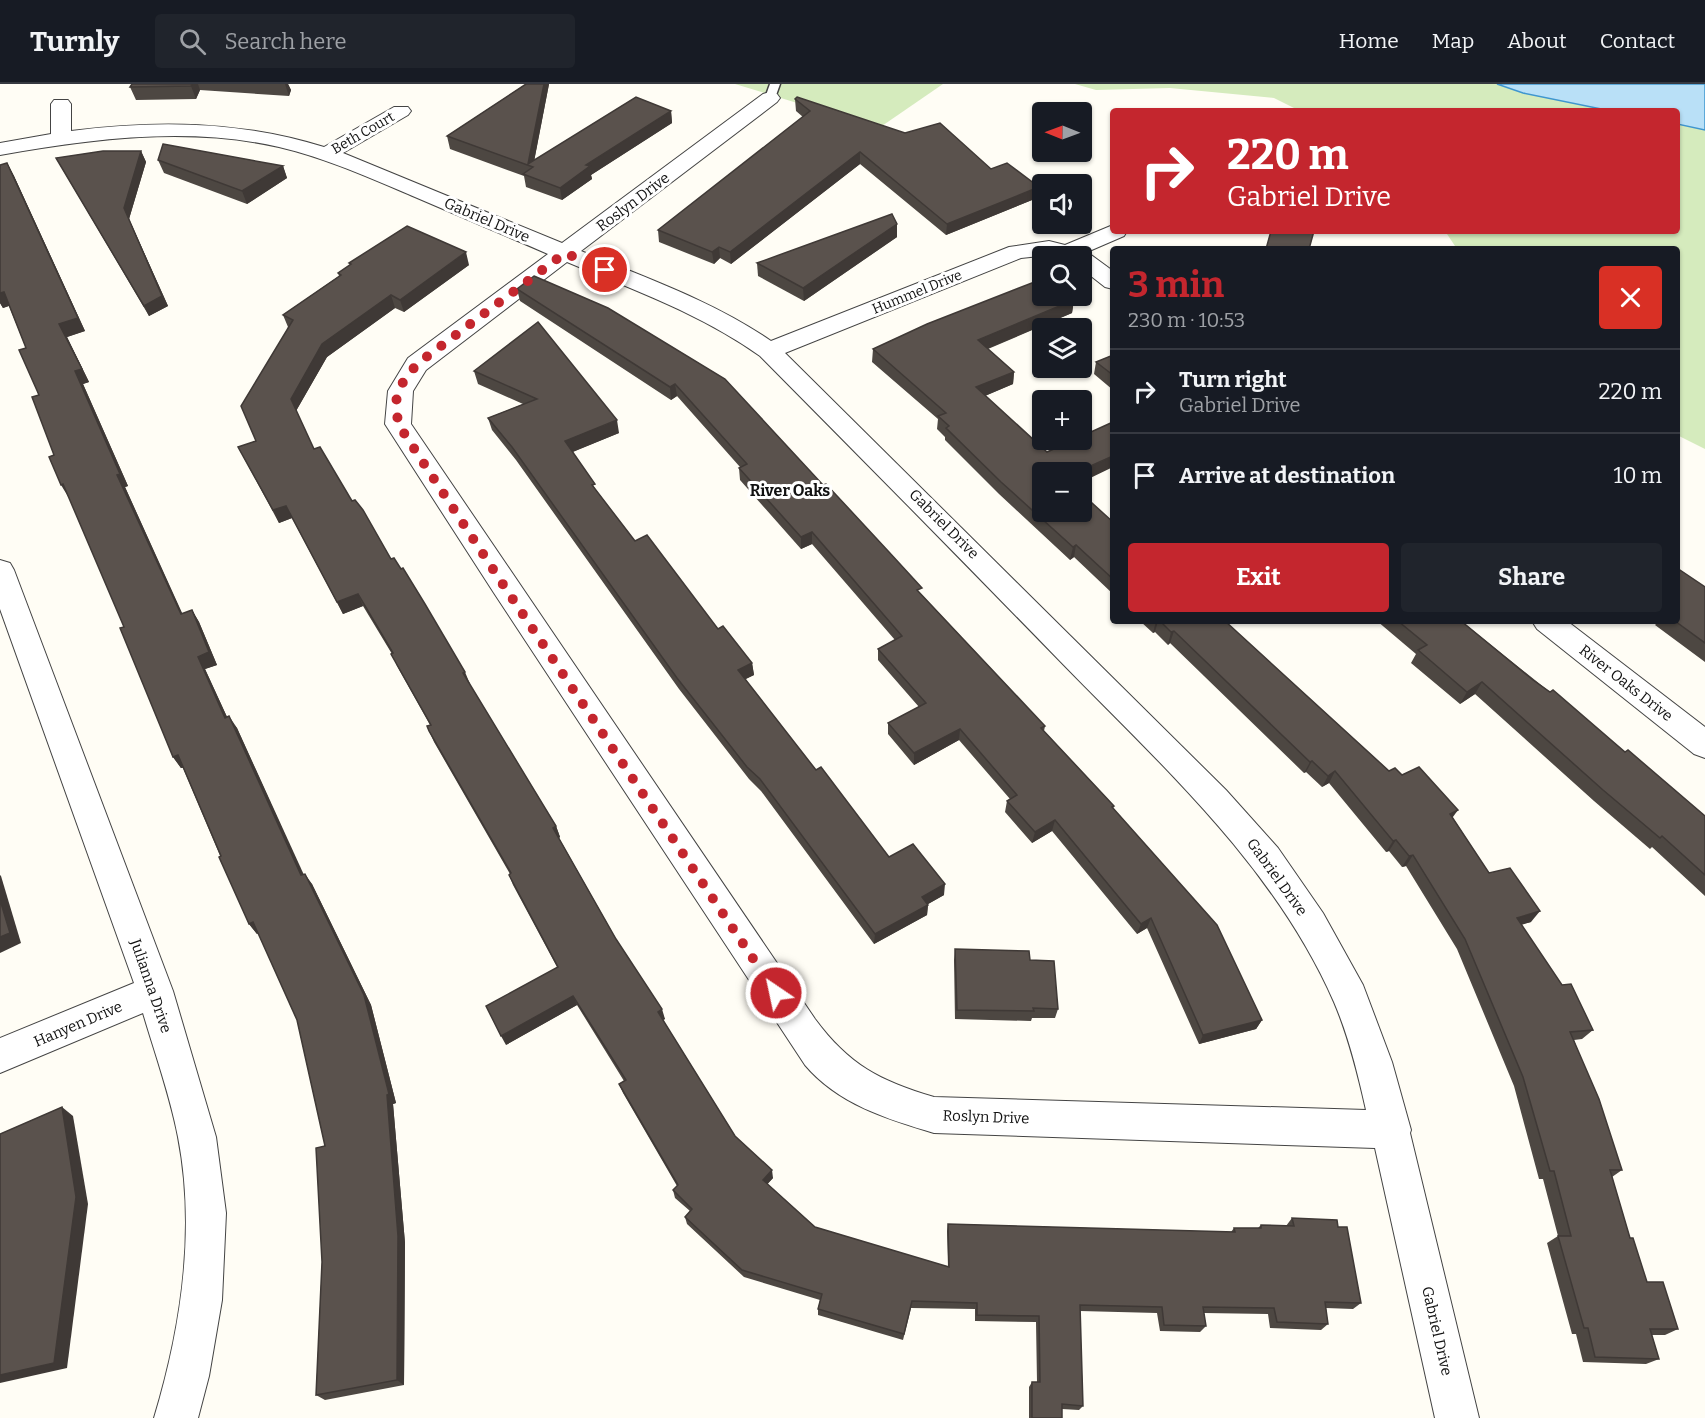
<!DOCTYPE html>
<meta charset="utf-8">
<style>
:root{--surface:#171b24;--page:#20242c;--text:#f1f3f6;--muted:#9ea1a6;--line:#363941;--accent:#c4262e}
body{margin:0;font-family:Bitter,serif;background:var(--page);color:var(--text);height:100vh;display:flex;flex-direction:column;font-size:22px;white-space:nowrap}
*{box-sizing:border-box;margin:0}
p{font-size:20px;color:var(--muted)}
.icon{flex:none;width:33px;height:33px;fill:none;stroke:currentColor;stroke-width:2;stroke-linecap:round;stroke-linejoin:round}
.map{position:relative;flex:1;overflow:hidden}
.details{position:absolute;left:1110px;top:162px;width:570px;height:378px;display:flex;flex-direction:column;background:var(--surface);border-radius:6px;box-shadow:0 2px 4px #0004}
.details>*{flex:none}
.top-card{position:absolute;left:1110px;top:24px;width:570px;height:126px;border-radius:6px;box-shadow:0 2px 4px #0004;background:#c4262e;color:#fff;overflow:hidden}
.needle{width:39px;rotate:271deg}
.tools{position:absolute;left:1032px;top:18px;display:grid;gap:12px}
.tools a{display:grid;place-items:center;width:60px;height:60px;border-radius:6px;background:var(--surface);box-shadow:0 2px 4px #0004;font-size:30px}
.pin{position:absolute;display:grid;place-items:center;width:51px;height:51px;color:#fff;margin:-26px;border:3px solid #fff;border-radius:50%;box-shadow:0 2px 6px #0007}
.me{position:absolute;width:66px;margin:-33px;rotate:326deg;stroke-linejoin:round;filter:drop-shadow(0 0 4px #0008)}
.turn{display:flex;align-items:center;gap:21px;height:126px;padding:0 18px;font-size:27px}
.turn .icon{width:78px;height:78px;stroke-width:2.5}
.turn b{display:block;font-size:42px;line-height:51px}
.round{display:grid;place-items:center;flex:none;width:63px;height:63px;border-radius:6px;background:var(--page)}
.summary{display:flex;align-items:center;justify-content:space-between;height:102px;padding:0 18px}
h1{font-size:36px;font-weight:700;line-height:45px;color:var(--accent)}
.button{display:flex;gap:12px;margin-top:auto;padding:12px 18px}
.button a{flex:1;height:69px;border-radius:6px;background:var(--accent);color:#fff;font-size:24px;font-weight:700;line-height:69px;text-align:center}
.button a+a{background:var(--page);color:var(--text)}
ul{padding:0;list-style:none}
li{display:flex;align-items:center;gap:18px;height:84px;padding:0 18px;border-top:2px solid var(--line)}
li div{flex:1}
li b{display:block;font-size:22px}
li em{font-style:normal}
header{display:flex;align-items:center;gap:36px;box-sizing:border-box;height:84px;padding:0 30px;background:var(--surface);border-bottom:2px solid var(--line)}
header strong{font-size:28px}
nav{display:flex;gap:33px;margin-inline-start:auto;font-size:21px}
.search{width:420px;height:54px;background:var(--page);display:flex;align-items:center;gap:15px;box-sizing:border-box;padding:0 21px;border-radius:6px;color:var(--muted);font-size:22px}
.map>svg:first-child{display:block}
.green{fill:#d5ebbd}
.water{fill:#b9e0f7;stroke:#3f96cf;stroke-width:1.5}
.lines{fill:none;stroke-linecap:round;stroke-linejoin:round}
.service-casing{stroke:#444;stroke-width:3}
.minor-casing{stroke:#444;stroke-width:2}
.service{fill:#fff;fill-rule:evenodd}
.minor{fill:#fff;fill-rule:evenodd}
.wall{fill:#4d4742}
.shaded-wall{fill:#3f3936}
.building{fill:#5a524d;stroke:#3f3936;stroke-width:1.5}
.route{stroke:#c4262e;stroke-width:10;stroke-dasharray:0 18}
.labels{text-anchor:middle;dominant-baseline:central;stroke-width:6;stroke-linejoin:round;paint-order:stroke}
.far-street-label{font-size:14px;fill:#111;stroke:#fff}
.street-label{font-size:15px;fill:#111;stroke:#fff}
.neighbourhood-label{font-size:16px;font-weight:bold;fill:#111;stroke:#fff}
</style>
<header>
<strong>Turnly</strong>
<div class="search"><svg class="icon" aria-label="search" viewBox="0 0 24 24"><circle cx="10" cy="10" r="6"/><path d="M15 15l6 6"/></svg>Search here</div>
<nav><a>Home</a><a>Map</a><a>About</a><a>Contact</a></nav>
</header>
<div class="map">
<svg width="1705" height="1334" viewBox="0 0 1705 1334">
<rect width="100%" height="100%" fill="#fffdf5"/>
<!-- green -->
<g class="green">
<path d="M735 0H943L879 44Z"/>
<path d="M1075 0H1497L1523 9 1611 27H1300L1274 14 1170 4 1096 6Z"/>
<path d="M1677 40 1705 46V365L1677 351V165H1457L1445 147H1677Z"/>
</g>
<!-- water -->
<path class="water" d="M1497 0H1705V46L1677 40V27H1611L1523 9Z"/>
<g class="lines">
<!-- service casing -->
<g class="service-casing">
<path id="service" d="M770 0H780L775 14 770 17 765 14Z"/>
</g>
<!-- minor casing -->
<g class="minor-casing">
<g id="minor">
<path d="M770 8 777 10 780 14 777 18 581 167C646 194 713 217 771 257L1009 163 1049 157 1065 161 1113 141V147H1127L1124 152 1087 168 1113 187V205L1105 203 1082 185V172L1049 171 1021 174 785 269 1226 706 1278 764 1323 829 1363 901 1392 978 1411 1046 1410 1049 1479 1334H1435L1375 1064 934 1049C887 1035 838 1020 805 981L494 509 385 340 388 307 408 274 548 170C504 151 459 132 415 113 370 94 326 74 279 63 187 42 91 55 0 71V59L51 50V20L54 16H68L71 20V47C157 36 241 37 324 63L394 23H408L411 27 408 31 343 69 562 159 763 10ZM567 178C634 206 701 230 760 272 860 373 959 473 1058 575 1160 680 1274 781 1334 918 1349 953 1358 990 1366 1026L934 1013C880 997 849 981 815 935L411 340 413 307 426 286Z"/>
<path d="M0 476 10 479 14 486 173 907 216 1053 226 1129 222 1216 209 1292 198 1334H154C181 1245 196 1145 178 1053 170 1011 155 970 143 929L0 989V954L134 899 0 525Z"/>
<path d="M1532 537H1567L1705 643V674L1694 670 1537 545Z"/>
</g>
</g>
<!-- service -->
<use href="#service" class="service"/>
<!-- minor -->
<use href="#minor" class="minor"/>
</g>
<!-- wall -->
<g class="wall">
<path d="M132 0H288L291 6 289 12 200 6 196 15 136 16 130 3Z"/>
<path d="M526 0H549L534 77 671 27 672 39 591 91 592 95 562 116 526 103 524 92 450 65 447 52Z"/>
<path d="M795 15 991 85 1039 103 1037 114 946 151 860 80 731 180 720 174 714 180 659 158 658 146 803 33 796 27Z"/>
<path d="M141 67 146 78 129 135 168 222 149 232 56 74Z"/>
<path d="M158 76 283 82 287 94 247 120 164 89Z"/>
<path d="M7 79 14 92 85 247 67 253 89 298 83 300 128 402 125 403 182 530 192 526 199 538 217 581 205 585 227 633 237 644 303 791 312 800 371 921 396 1019 393 1020 405 1159 404 1301 325 1316 316 1311 322 1178 325 1062 297 936 258 849 257 850 249 840 183 684H181L173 673 124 543 54 371 26 264 9 222 3 224 0 219V81Z"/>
<path d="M897 140V153L804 217 758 192 757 179Z"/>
<path d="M349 179 469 181 404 228 395 224 327 273 296 327 314 365 352 417 391 475 470 600H469L556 742 560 753 559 754 616 855 665 935 663 936 735 1052 773 1094 767 1100 815 1143 948 1183 947 1147 948 1140 1231 1148 1234 1144H1258L1261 1141 1286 1142 1292 1134 1338 1143 1361 1219 1353 1225 1326 1224 1328 1240 1321 1246 1270 1244 1268 1230 1204 1229 1206 1242 1200 1248 1160 1247 1157 1229 1080 1227 1083 1322 1079 1326 1062 1325V1334H1029V1303L1032 1298H1037L1036 1238 975 1237V1225L911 1224 903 1256 818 1231V1225L820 1216 744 1193 687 1140 685 1133 690 1127 675 1114 673 1106 677 1102 623 1009 619 1000 624 997 577 921 506 961 557 883 513 801 509 791 510 790 434 658 427 642 430 641 397 582 392 570 363 522 343 530 292 434 279 439 238 363 256 357 288 243 283 231 339 192 338 189 350 181Z"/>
<path d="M517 205 608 224 921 510 1045 642 1044 647 1114 722 1113 725 1262 936 1256 945 1199 960 1147 844 1137 850 1052 747 1032 759 1005 728 1007 717 1010 715 959 656 914 681 888 650V639L919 623 878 576V565L895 556 812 460 801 465 740 396 739 384 740 383 677 312 671 316 520 217Z"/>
<path d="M1074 216 1072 229 988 265 1014 288 1013 300 985 312 1042 388 1113 438V510L1074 473 1070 476 999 410 945 356V353L937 345 938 335 872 278 873 265Z"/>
<path d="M1113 271V306L1094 290 1096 278Z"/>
<path d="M474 287 619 349 572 368 596 406 635 457 718 545 752 579 754 591 745 595 816 686 889 773 944 811 928 820 927 831 874 860 761 707 749 695 679 605 516 376 492 346 488 334 523 320 478 300Z"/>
<path d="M1705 503V578L1655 541 1657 539 1654 537H1677Z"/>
<path d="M1140 537H1225L1389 687 1402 691 1453 734 1489 789 1531 838 1521 841 1593 946 1582 955 1574 956 1622 1086 1612 1093 1630 1154 1647 1198 1678 1245 1665 1251H1652L1659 1275 1646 1280 1583 1278 1576 1250H1572L1547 1159 1558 1152 1543 1095H1539L1514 1002 1457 865 1406 782 1402 783 1389 767 1386 768 1329 699 1322 703 1306 688 1304 689 1170 559 1168 561 1155 548 1153 549Z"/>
<path d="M1377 537H1461L1705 732V812L1652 763 1650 765 1594 717 1475 610 1460 620 1411 579 1416 570Z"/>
<path d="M955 865 1030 876 1058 925 1055 934H1032L1031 937 955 935 954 876Z"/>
</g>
<!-- shaded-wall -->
<g class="shaded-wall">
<path d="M192 0H198L200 6 196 15 191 2Z"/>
<path d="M285 0H288L291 6 289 12Z"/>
<path d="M544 0H549L533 83 528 80Z"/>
<path d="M671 27 672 39 591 91 592 95 562 116 560 104 586 81Z"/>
<path d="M141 67 146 78 129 135 168 222 149 232 144 222 124 124Z"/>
<path d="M860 68V80L731 180 730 168Z"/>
<path d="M7 79 14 92 85 247 67 253 89 298 83 300 128 402 125 403 188 542 181 530 117 391 75 287Z"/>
<path d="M283 82 287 94 247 120 242 107Z"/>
<path d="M1039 103 1037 114 946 151 947 140Z"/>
<path d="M897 140V153L804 217 803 204Z"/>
<path d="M719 163 720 174 714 180 712 168Z"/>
<path d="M466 168 469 181 404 228 400 216Z"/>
<path d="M4 208 11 221 3 224 0 219V209Z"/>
<path d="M391 211 395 224 327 273 296 327 291 315 322 260Z"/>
<path d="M1074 216 1072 229 977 269 978 256Z"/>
<path d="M1014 288 1013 300 975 316 976 303Z"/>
<path d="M675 300 677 312 671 316 670 303Z"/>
<path d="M617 336 619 349 568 370 565 357Z"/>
<path d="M1113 372V383L1082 398V388H1077Z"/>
<path d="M63 400 69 414 61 401Z"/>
<path d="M286 422 292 434 279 439 273 426Z"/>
<path d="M812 448V460L801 465V453Z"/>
<path d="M1076 461 1074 473 1070 476 1073 463Z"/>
<path d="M358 510 363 522 343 530 337 518Z"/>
<path d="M192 526 199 538 217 581 205 585 233 646 225 634 198 573Z"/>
<path d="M1156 537H1158L1155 548 1153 549Z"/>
<path d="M1174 547 1170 559 1168 561 1171 548Z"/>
<path d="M752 579 754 591 740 598 738 586Z"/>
<path d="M465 588 470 600 467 601 463 589Z"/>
<path d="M1482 598 1475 610 1460 620 1467 608Z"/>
<path d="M229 632 237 644 309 802 301 791Z"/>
<path d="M960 645 959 656 914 681V669Z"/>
<path d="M178 671 186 682 181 684 173 673Z"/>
<path d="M1312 677 1306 688 1304 689 1310 678Z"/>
<path d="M1335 687 1329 699 1322 703 1328 692Z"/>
<path d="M1458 726 1450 737V730Z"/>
<path d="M1055 736 1052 747 1032 759 1035 748Z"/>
<path d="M556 742 560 753 557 755 553 744Z"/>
<path d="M1396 756 1389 767 1386 768 1393 757Z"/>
<path d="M1413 771 1406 782 1402 783 1409 772Z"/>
<path d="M305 790 312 800 371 921 396 1019 393 1020 405 1159 404 1301 397 1296 387 1011Z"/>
<path d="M0 791 1 792 21 859 0 869Z"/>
<path d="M945 800 944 811 921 824 922 813Z"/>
<path d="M928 821 927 831 874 860 875 850Z"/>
<path d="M1540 827 1531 838 1508 844 1517 834Z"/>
<path d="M1151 834 1147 844 1137 850 1141 840Z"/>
<path d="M253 838 261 848 257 850 249 840Z"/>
<path d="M573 912 577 921 506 961 501 952Z"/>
<path d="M662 925 665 935 661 937 658 928Z"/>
<path d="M1262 936 1256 945 1199 960 1203 951Z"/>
<path d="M62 1023 73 1032 88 1120 67 1284 0 1299V1291Z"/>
<path d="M772 1086 773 1094 764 1104 763 1096Z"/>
</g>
<!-- building -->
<g class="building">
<path d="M132 0H192L191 2 130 3Z"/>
<path d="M526 0H544L528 80 636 13 671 27 586 81 590 82 560 104 523 90 533 83 447 52Z"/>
<path d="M797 13 905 49 940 39 991 85 1007 79 1039 103 947 140 860 68 730 168 719 163 712 168 658 146 810 27 795 15Z"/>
<path d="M163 60 283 82 242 107 158 76Z"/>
<path d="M103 67H141L124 124 162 212 144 222 56 74Z"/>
<path d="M7 79 78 234 59 240 82 285 75 287 120 390 117 391 181 530 192 526 209 568 198 573 225 634 229 632 301 791 305 790 364 911 389 1010 387 1011 398 1152 397 1296 316 1311 322 1178 316 1064 325 1062 297 936 253 838 249 840 219 773 221 772 178 671 173 673 120 544 124 543 63 400 61 401 49 373 54 371 32 313 39 311 19 266 26 264 4 208 0 209V81Z"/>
<path d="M892 130 897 140 803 204 757 179Z"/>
<path d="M407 142 466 168 400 216 391 211 322 260 291 315 314 365 320 363 352 417 355 416 363 426 391 475 394 474 401 485 403 484 425 520 465 588 463 589 556 742 553 744 616 855 662 925 658 928 735 1052 772 1086 763 1096 815 1143 949 1183 948 1140 1235 1148 1234 1144H1261V1141L1294 1142 1292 1134 1337 1136 1338 1143H1347L1361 1219 1325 1218 1328 1240 1277 1238 1274 1224 1203 1223 1206 1242 1164 1241 1162 1223 1080 1221 1083 1322 1062 1320V1334H1032V1298H1040L1039 1232 977 1231V1219L912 1217 904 1250 818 1225 822 1210 742 1186 685 1133 692 1125 673 1106 678 1101 619 1000 626 996 573 912 501 952 486 922 558 883 509 791 511 789 429 647 427 642 431 641 391 570 393 569 358 510 337 518 286 422 273 426 238 363 256 357 241 322 293 236 283 231 341 191 338 189 351 180 349 179Z"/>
<path d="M1271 147H1314L1309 165H1266Z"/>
<path d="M534 192 608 224 725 295 823 401 826 400 889 468 922 504 917 506 1045 642 1041 644 1114 722 1112 723 1217 841 1262 936 1203 951 1151 834 1141 840 1055 736 1035 748 1007 717 1017 711 960 645 914 669 888 639 926 619 878 565 902 552 812 448 801 453 739 384 747 380 675 300 670 303 517 205Z"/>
<path d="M1042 195V212H1068L1074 216 978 256 1014 288 976 303 1047 368 1074 356H1082V352L1113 338V372L1077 388H1042V428H1082V410L1113 438V495L1076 461 1073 463 1001 398 946 344 949 342 938 332 946 329 873 265 927 240Z"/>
<path d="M538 238 617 336 565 357 595 400 592 401 635 457 647 451 718 545 723 542 752 579 738 586 816 686 821 683 889 773 913 760 945 800 922 813 928 821 875 850 760 695 747 683 677 594 512 363 488 334 537 315 474 287Z"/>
<path d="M1113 271V291L1096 278Z"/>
<path d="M1677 484 1705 503V559L1675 537H1677Z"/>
<path d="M1160 537H1225L1389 687 1395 684 1402 691 1419 683 1458 726 1450 730 1489 789 1510 784 1540 827 1517 834 1562 901 1571 900 1593 946 1570 948 1599 1015 1622 1086H1610L1630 1154H1633L1647 1198H1663L1678 1245H1650L1659 1275 1595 1273 1588 1244H1584L1558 1152H1571L1554 1087H1550L1523 993 1465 855 1413 771 1409 772 1396 756 1393 757 1335 687 1328 692 1312 677 1310 678 1174 547 1171 548Z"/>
<path d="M1398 537H1461L1533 596 1550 608 1553 606 1625 668 1628 666 1705 732V791L1662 752 1660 754 1603 706 1482 598 1467 608 1418 566 1427 561Z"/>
<path d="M0 816 10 849 0 853Z"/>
<path d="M955 865 1029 867 1030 876 1054 877 1058 925 1033 924 1034 927 957 926Z"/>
<path d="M62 1023 76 1113 54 1279 0 1291V1050Z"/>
</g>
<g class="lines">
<!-- route -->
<path class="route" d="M605 186 565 169 417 280 403 298 396 317 398 340 504 502 776 909"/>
</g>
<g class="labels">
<!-- far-street labels -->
<g class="far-street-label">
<text transform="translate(363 49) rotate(-30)">Beth Court</text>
<text transform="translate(917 208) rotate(-22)">Hummel Drive</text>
</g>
<!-- street labels -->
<g class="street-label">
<text transform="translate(633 118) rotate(-37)">Roslyn Drive</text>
<text transform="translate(487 136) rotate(23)">Gabriel Drive</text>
<text transform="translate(944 440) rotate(45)">Gabriel Drive</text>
<text transform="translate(1626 599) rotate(38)">River Oaks Drive</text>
<text transform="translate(1277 793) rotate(54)">Gabriel Drive</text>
<text transform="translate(151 902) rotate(71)">Julianna Drive</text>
<text transform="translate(78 940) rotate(-23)">Hanyen Drive</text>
<text transform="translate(986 1033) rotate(2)">Roslyn Drive</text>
<text transform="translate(1437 1247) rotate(77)">Gabriel Drive</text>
</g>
<!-- neighbourhood labels -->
<g class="neighbourhood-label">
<text x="790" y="406">River Oaks</text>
</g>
</g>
</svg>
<div class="tools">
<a><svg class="needle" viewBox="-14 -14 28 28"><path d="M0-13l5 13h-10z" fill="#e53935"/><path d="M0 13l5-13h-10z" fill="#9ea1a6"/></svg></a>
<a><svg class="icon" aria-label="sound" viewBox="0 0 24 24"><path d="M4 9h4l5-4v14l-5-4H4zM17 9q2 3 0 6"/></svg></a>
<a><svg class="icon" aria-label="search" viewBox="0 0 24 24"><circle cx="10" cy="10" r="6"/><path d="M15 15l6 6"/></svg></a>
<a><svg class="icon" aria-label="layers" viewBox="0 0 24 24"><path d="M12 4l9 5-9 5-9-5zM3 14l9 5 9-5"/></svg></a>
<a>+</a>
<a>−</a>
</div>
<div class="pin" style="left:605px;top:186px;background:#d93025"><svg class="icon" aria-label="arrive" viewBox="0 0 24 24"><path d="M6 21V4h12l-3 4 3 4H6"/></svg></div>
<svg class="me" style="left:776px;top:909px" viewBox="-20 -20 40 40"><circle r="17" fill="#c4262e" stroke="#fff" stroke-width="3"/><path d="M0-11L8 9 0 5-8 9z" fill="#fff"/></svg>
<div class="top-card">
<div class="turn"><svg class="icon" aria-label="right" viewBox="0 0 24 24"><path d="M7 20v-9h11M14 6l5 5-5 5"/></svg><div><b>220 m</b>Gabriel Drive</div></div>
</div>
<section class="details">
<div class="summary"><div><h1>3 min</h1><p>230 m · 10:53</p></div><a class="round" style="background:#d93025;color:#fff"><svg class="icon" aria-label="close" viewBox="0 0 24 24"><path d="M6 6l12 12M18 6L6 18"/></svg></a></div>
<ul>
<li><svg class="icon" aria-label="right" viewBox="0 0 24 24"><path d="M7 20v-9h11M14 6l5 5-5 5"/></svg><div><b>Turn right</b><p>Gabriel Drive</p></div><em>220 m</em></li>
<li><svg class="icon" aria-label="arrive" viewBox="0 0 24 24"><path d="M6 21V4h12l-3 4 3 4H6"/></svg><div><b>Arrive at destination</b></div><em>10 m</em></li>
</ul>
<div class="button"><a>Exit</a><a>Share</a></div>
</section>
</div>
